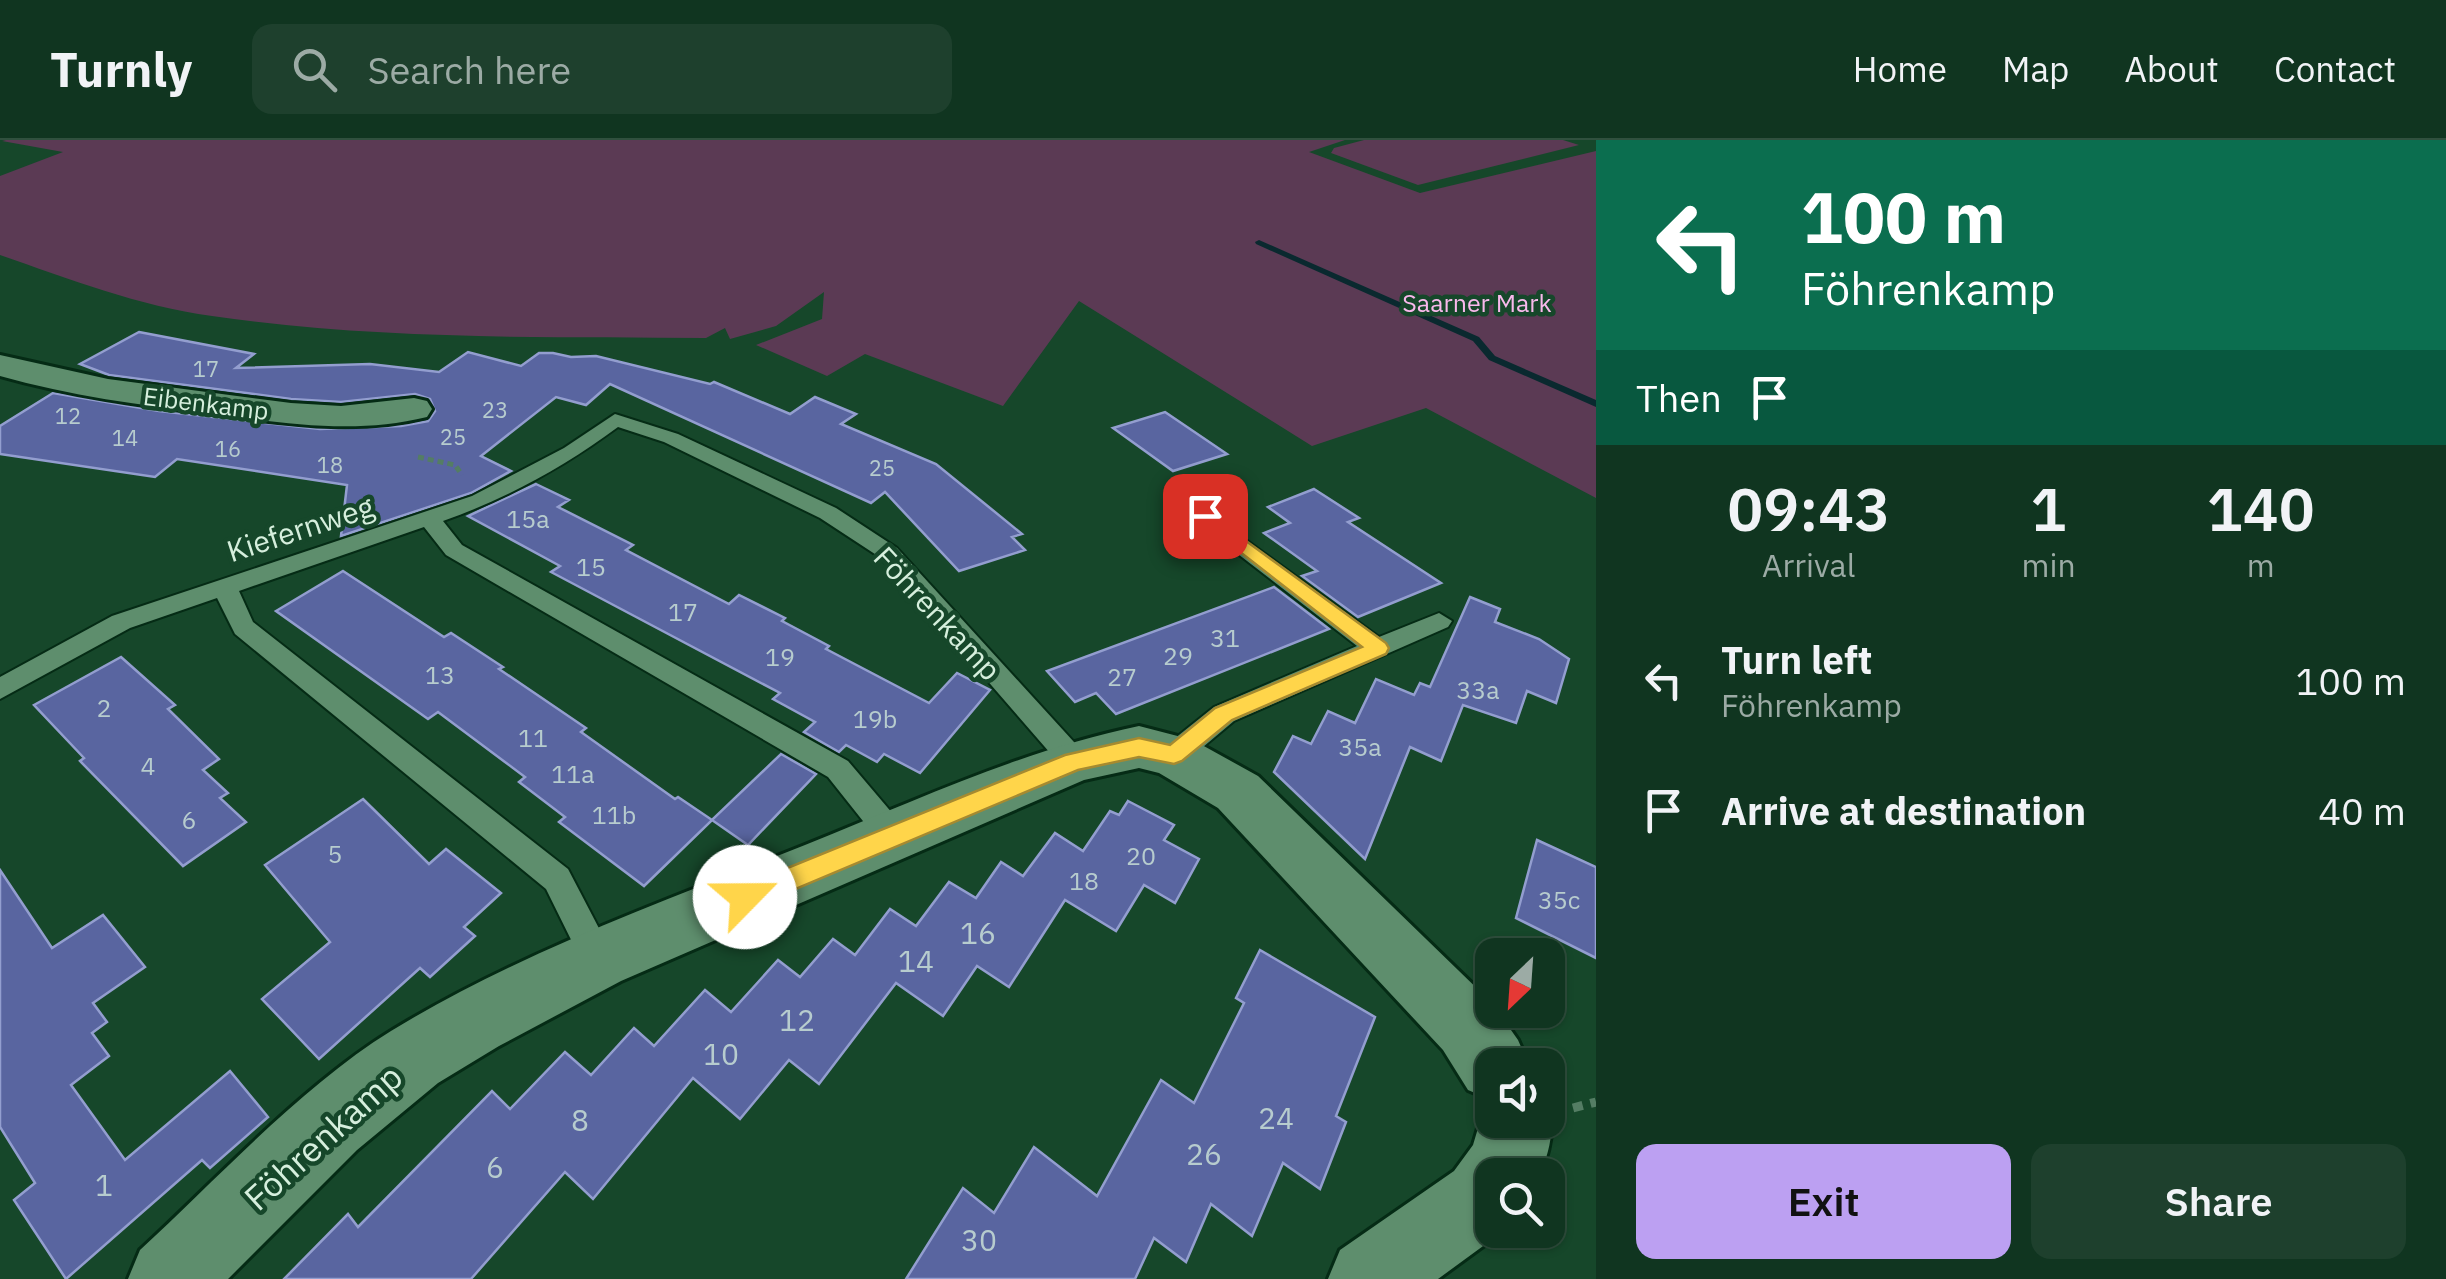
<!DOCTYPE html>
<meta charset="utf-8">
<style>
:root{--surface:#103520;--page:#1e402d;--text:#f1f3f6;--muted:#9caba5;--line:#30503e;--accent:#bca0f2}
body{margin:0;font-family:"IBM Plex Sans",sans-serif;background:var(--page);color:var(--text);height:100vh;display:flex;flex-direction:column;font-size:38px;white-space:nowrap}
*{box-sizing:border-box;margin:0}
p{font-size:32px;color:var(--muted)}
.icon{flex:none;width:55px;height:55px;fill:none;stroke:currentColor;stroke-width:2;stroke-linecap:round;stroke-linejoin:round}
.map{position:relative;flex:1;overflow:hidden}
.side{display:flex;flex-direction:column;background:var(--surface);width:850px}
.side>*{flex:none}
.hud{background:#0b6e4f;color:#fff;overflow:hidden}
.needle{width:65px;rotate:205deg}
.fabs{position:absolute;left:1475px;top:798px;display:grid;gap:20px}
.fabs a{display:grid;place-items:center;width:90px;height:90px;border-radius:20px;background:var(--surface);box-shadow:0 2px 8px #0004,0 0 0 2px var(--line);font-size:50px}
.pin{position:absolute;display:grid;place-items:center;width:85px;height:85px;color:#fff;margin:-42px;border-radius:20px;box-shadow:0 5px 15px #0006}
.me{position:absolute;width:110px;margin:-55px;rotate:67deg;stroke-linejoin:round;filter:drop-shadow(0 0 8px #0008)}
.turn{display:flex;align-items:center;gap:35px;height:210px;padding:0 40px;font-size:45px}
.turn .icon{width:130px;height:130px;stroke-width:2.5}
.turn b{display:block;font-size:70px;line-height:85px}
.then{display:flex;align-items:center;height:95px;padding:0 40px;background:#0003;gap:20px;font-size:38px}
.eta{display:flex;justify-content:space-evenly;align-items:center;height:170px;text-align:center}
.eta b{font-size:60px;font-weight:600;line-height:70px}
.primary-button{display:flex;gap:20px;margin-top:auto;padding:20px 40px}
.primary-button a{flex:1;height:115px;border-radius:20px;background:var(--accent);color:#111;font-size:40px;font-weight:600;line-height:115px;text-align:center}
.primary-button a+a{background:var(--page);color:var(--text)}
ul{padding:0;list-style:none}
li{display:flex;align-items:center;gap:30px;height:130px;padding:0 40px}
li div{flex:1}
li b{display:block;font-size:38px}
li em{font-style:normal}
header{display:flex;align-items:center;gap:60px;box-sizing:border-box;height:140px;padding:0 50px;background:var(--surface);border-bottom:2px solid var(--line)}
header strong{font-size:48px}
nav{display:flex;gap:55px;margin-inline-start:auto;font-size:35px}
.search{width:700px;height:90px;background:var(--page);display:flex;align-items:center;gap:25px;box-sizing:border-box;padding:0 35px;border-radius:20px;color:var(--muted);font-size:38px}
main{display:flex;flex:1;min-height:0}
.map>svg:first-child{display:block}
.green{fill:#5b3a54}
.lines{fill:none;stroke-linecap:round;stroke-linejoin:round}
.stream{fill:#0a292f;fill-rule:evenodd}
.building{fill:#5965a0;stroke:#939ecf;stroke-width:2.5}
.service-casing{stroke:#052b15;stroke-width:4}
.minor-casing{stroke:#052b15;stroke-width:6}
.path-far1{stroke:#547d64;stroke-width:5;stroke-dasharray:6 4;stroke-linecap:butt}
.path{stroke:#547d64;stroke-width:9;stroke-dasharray:10 8;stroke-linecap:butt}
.service{fill:#5e8e6d;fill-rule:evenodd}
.minor{fill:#5e8e6d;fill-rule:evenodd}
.route{fill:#ffd54a;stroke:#a68a30;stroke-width:2.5}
.labels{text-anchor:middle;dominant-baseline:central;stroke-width:9;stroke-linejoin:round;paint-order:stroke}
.far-number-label{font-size:22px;fill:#b7ccce}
.far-park-label{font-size:25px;fill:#f9b9ec;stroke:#16472a}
.far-street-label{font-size:25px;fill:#d6efdd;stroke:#16472a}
.number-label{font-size:25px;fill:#b7ccce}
.street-label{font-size:30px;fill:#d6efdd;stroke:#16472a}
.near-number-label{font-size:30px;fill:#b7ccce}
.near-street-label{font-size:35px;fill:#d6efdd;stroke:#16472a}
</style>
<header>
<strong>Turnly</strong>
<div class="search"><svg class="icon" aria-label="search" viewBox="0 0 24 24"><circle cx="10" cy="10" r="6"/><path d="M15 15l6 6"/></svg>Search here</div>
<nav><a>Home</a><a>Map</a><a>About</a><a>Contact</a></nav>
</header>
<main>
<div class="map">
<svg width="1596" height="1139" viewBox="0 0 1596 1139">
<rect width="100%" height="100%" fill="#16472a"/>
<!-- green -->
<g class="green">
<path d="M6 0H1345L1309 12 1420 53 1596 11V358L1426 268 1312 306 1079 161 1003 266 865 214 827 236 756 205 822 179 824 152 776 186 730 199 725 188 706 198C542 197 374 200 212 176 139 166 69 139 0 115V36L63 12 2 1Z"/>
<path d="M1364 0H1563L1579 5 1418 45 1331 13 1334 8Z"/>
</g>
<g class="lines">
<!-- stream -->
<path class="stream" d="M1259 100 1479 197 1495 216 1596 260V267L1489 220 1473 201 1256 104 1255 102Z"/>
</g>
<!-- building -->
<g class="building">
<path d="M139 192 254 214 236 228 370 224 439 232 468 212 521 226 539 213H553L571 217 596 216 710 244 714 242 790 274 815 257 856 274 841 284 936 324 1022 394 1012 397 1025 410 959 431 885 352 871 363 610 244 586 265 556 257 481 316 511 331 471 353 341 396 347 345 177 319 155 337 0 314V286L53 253 159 271 320 289 401 286 428 281 435 271 430 259 415 254 341 262 291 259 109 235 80 224Z"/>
<path d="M1165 272 1227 314 1173 331 1113 288Z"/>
<path d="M536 344 569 360 558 367 633 405 626 410 729 464 739 455 785 478 782 481 829 506 826 509 929 563 957 533 990 550 920 633 884 614 877 622 846 605 839 612 804 592 815 582 773 559 780 553 551 432 560 426 468 376Z"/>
<path d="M1314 349 1359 378 1348 382 1441 443 1358 477 1302 436 1317 431 1264 393 1290 383 1268 367Z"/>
<path d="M343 431 444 497 451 493 503 527 499 529 586 588 581 592 675 659 678 657 712 680 781 614 816 634 748 705 712 680 644 746 559 682 565 677 519 642 525 637 438 572 428 579 276 471Z"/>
<path d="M1274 447 1329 489 1116 574 1096 553 1075 562 1047 531Z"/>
<path d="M1470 457 1500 469 1495 482 1539 499 1569 519 1556 563 1527 551 1516 583 1463 565 1441 621 1410 607 1365 719 1274 632 1293 596 1311 604 1328 571 1355 583 1376 539 1414 555 1420 543 1430 547Z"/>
<path d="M121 517 175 565 168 569 219 619 203 630 228 653 220 658 246 682 183 726 80 621 84 618 34 565Z"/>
<path d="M363 659 429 724 446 709 501 753 464 787 475 796 430 837 420 828 319 919 262 859 330 802 265 725Z"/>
<path d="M1128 661 1174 685 1164 700 1199 719 1175 763 1144 745 1116 791 1065 760 1009 847 977 826 943 876 896 843 819 944 789 920 740 979 693 938 593 1059 565 1032 471 1139H284L348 1074 358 1087 492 951 510 969 565 912 591 935 634 888 654 906 705 850 731 872 778 820 800 837 833 799 855 815 890 769 916 786 949 742 976 758 1001 722 1023 736 1055 693 1083 711 1110 671 1119 675Z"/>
<path d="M1537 700 1596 727V818L1516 778Z"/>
<path d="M0 730 52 808 103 775 145 827 93 863 107 882 92 893 109 916 71 945 125 1020 230 931 268 977 210 1028 202 1020 66 1139 14 1060 35 1043 0 987Z"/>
<path d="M1260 810 1375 877 1336 976 1346 982 1320 1049 1283 1023 1252 1096 1211 1064 1186 1122 1154 1098 1135 1139H906L963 1048 994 1073 1034 1007 1097 1056 1161 940 1194 963 1244 863 1236 858Z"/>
</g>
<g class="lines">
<!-- service casing -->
<g class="service-casing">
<g id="service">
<path d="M615 274 678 294 836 368 897 408 1084 613 1088 621 1084 629 1074 632 1064 629 881 418 820 378 664 302 618 287C564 327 506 359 443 381L462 405 848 621 904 687 909 696 904 705 893 709 882 705 828 637 446 415 424 387 239 451 253 482 568 729 615 819 610 830 598 835 586 830 546 749 235 494 217 458 130 488 0 559V537L112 476 472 356 564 308Z"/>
<path d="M1176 349 1379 497 1439 473 1452 481 1448 487 1234 581 1184 623 1174 626 1164 623 1160 615 1164 607 1214 567 1357 506 1168 360 1165 355 1168 350Z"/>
</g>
</g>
<!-- minor casing -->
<g class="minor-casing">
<g id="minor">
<path d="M0 215 108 239 291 263 341 266 414 258 427 261 432 269 427 277C354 295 286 283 213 274 141 265 70 256 0 236Z"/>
<path d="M1139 586 1193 600 1258 636 1491 862 1492 870H1497L1518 900 1529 925H1492V980H1548V969C1556 989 1548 1015 1540 1035H1492V1090H1505L1438 1139H1328L1340 1110 1454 1031 1473 1005 1487 958 1468 950 1443 910 1218 668 1159 633 1139 628 1084 640 621 841 499 906 438 943 357 1010 228 1139H128L140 1110C217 1039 302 946 391 891 520 812 665 761 805 705 915 661 1023 610 1139 586Z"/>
</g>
</g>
<!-- path-far1 -->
<path class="path-far1" d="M418 317 455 325 462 335"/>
<!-- path -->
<path class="path" d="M1573 968 1596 962"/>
<!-- service -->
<use href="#service" class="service"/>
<!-- minor -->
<use href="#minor" class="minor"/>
</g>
<!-- route -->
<path class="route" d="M1205 371 1386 503 1389 508 1386 514 1232 580 1182 621 1174 624 1139 617 1078 630 755 766 745 769 736 766 732 757 736 749 1065 615 1139 598 1170 605 1215 568 1362 507 1199 380V373Z"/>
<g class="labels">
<!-- far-number labels -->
<g class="far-number-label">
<text x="206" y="228">17</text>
<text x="495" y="269">23</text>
<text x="68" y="275">12</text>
<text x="453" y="296">25</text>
<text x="125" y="297">14</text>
<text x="228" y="308">16</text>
<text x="330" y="324">18</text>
<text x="882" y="327">25</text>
</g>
<!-- far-park labels -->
<g class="far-park-label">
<text x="1477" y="162">Saarner Mark</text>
</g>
<!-- far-street labels -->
<g class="far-street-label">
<text transform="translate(206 263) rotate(7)">Eibenkamp</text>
</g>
<!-- number labels -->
<g class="number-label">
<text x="528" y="378">15a</text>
<text x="591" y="426">15</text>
<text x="683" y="471">17</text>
<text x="1225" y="497">31</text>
<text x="1178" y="515">29</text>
<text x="780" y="516">19</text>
<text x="440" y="534">13</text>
<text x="1122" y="536">27</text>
<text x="1478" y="549">33a</text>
<text x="104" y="567">2</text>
<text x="875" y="578">19b</text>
<text x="533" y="597">11</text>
<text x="1360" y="606">35a</text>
<text x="148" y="625">4</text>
<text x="573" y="633">11a</text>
<text x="614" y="674">11b</text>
<text x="189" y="679">6</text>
<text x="335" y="713">5</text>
<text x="1141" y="715">20</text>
<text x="1084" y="740">18</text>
<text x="1559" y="759">35c</text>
</g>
<!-- street labels -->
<g class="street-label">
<text transform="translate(300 388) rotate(-18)">Kiefernweg</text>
<text transform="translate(938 473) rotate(47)">Föhrenkamp</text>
</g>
<!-- near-number labels -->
<g class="near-number-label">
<text x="978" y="792">16</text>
<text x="916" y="820">14</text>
<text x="797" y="879">12</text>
<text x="721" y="913">10</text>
<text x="1276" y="977">24</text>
<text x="580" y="979">8</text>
<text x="1204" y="1013">26</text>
<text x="495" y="1026">6</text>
<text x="104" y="1044">1</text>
<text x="979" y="1099">30</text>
</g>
<!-- near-street labels -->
<g class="near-street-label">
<text transform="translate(323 997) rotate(-42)">Föhrenkamp</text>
</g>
</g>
</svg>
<div class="fabs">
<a><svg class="needle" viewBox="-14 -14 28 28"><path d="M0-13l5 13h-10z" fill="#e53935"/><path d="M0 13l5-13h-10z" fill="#9caba5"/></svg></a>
<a><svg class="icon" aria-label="sound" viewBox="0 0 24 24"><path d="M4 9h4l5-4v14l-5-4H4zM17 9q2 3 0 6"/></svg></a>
<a><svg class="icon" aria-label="search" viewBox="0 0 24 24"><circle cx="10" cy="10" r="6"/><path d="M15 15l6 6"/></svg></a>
</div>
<div class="pin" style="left:1205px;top:376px;background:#d93025"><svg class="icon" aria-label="arrive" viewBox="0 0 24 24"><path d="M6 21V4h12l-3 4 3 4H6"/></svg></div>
<svg class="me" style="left:745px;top:757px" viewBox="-20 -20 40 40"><circle r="19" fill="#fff"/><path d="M0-13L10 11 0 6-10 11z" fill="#ffd54a"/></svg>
</div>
<section class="side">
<div class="hud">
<div class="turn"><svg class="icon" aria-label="left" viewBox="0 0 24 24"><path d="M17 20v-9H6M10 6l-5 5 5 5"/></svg><div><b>100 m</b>Föhrenkamp</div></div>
<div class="then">Then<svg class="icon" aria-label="arrive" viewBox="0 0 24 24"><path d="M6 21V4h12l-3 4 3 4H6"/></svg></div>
</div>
<div class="eta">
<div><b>09:43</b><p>Arrival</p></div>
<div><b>1</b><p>min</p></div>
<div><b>140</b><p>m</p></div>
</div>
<ul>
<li><svg class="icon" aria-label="left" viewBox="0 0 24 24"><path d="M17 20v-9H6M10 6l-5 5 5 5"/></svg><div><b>Turn left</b><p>Föhrenkamp</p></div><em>100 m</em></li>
<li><svg class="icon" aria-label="arrive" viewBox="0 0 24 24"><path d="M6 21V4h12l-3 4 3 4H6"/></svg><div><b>Arrive at destination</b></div><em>40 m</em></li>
</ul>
<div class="primary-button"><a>Exit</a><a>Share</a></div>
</section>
</main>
